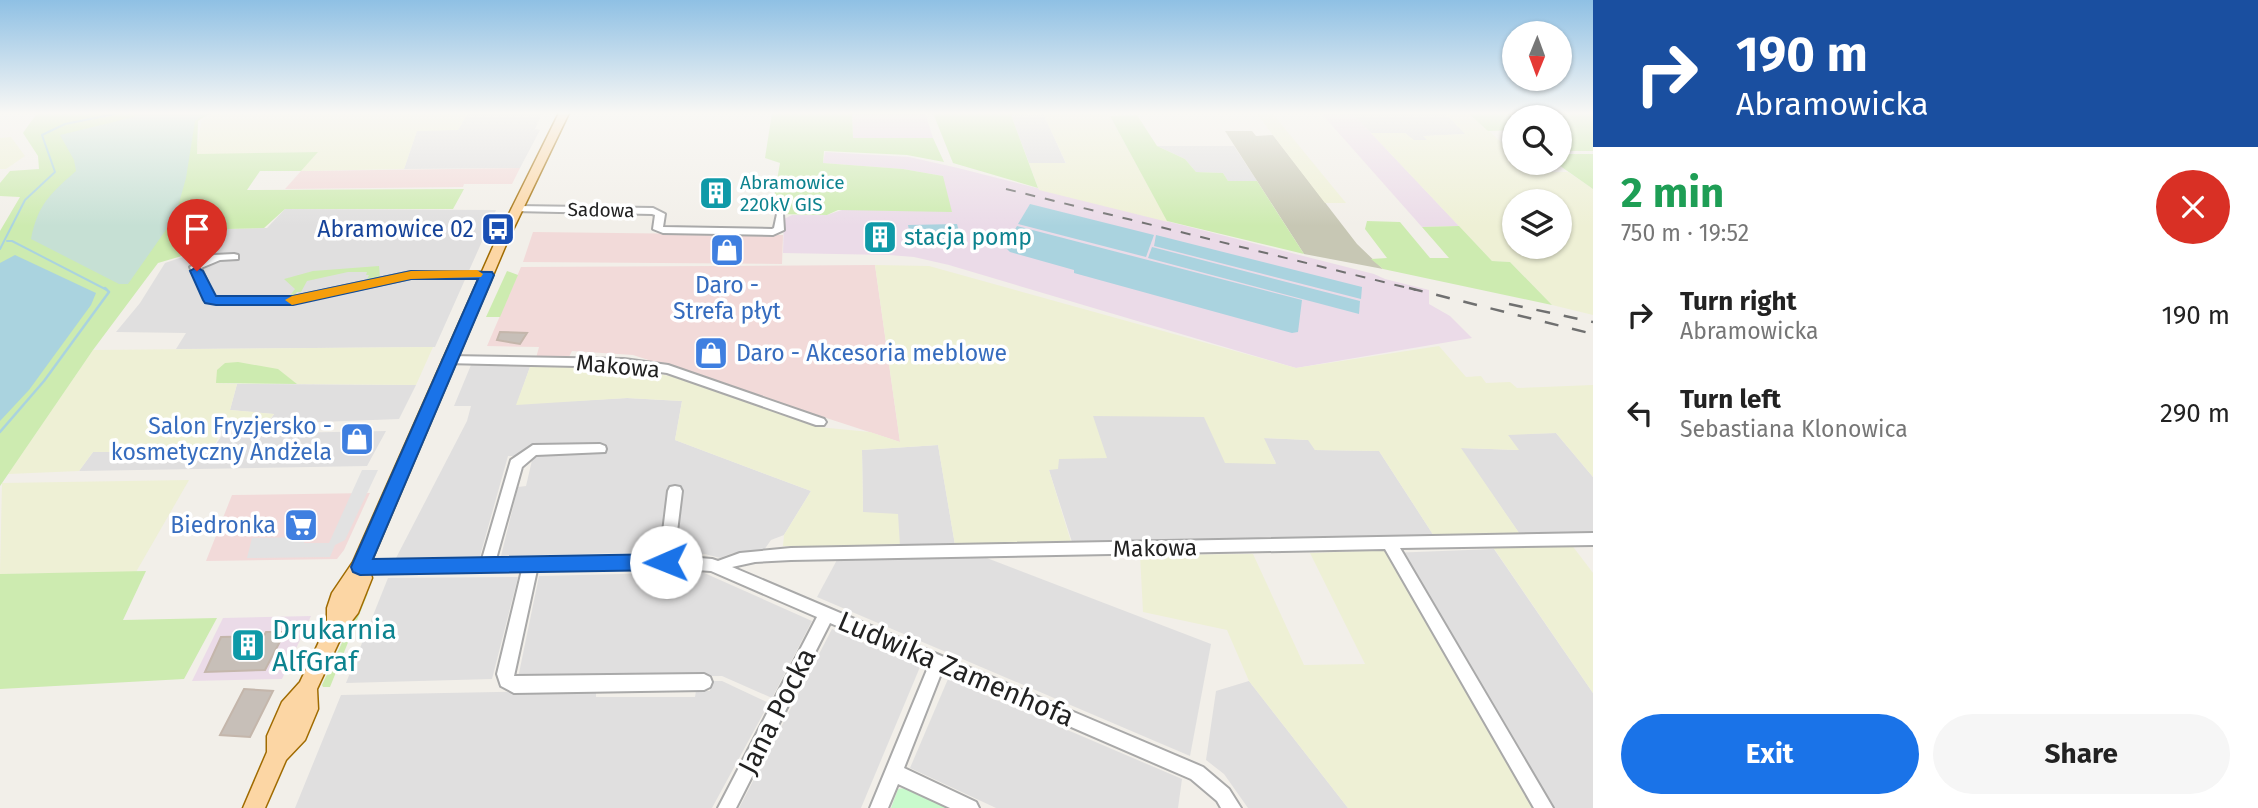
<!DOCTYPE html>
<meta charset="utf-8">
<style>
:root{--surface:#fff;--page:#f6f6f6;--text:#222;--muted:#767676;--accent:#1a73e8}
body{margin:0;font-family:"Fira Sans",sans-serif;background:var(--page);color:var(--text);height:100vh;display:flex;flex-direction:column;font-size:26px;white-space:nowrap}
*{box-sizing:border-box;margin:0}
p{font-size:23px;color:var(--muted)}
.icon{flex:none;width:38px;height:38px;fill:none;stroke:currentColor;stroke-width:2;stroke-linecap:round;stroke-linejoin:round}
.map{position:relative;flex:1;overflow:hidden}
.details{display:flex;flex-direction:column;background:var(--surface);width:665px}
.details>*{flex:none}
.banner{background:#1a4fa0;color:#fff;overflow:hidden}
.needle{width:46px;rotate:181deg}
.tools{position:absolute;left:1502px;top:21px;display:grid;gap:14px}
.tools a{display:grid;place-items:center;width:70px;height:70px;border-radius:50%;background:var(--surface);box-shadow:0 2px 5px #0004;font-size:35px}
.pin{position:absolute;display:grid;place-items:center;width:60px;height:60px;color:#fff;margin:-72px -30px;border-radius:50% 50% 50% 0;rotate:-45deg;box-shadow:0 0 7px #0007}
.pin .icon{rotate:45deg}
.me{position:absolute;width:77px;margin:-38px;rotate:269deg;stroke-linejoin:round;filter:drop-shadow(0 0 5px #0008)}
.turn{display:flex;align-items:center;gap:24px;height:147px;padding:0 28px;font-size:32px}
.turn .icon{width:91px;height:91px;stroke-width:2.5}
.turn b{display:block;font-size:49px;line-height:60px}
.round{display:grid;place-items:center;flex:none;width:74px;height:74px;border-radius:37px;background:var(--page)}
.headline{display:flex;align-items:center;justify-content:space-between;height:119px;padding:0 28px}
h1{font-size:42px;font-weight:700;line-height:52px;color:#1e9e55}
.cta{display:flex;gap:14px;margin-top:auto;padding:14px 28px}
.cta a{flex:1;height:80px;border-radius:42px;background:var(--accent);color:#fff;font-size:28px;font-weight:700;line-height:80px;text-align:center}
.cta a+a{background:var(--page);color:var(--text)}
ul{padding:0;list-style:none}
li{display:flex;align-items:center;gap:21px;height:98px;padding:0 28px}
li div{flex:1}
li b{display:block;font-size:26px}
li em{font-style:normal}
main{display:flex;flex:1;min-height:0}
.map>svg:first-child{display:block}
.residential{fill:#e0dfdf}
.commercial{fill:#f2dad9}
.industrial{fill:#ebdbe8}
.construction{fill:#c7c7b4}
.farmland{fill:#eef0d5;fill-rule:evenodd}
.grass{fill:#cdebb0}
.wetland{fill:#c6e0d4}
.park{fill:#c8facc}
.parking{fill:#e2e2e2}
.water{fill:#aad3df}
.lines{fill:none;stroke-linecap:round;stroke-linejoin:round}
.stream-far1{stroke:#aad3df;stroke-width:2}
.stream{stroke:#aad3df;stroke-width:2.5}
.building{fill:#c7bfb8;stroke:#c4b6ab;stroke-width:2}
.minor-casing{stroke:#a9a9a9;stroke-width:4}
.major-casing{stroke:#a06b00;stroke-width:3}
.minor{fill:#fff;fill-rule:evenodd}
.major{fill:#fcd6a4;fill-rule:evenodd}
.rail-far1{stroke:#707070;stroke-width:2;stroke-dasharray:10 10;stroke-linecap:butt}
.rail{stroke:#707070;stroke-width:2.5;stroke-dasharray:14 14;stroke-linecap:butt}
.route{fill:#1a73e8;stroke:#114b97;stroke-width:2}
.slow{fill:#f59e0b}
.labels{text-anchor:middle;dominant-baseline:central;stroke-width:7;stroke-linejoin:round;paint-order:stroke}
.far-culture-label{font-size:19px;fill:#0d838f;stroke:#fff;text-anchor:start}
.far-street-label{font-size:19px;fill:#222;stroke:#fff}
.transit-label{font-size:23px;fill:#164399;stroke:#fff;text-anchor:end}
.culture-label{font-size:23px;fill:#0d838f;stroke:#fff;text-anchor:start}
.shop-label{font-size:23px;fill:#366cbe;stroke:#fff;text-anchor:end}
.street-label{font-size:23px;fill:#222;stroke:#fff}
.near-culture-label{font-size:28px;fill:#0d838f;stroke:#fff;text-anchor:start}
.near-street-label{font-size:28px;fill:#222;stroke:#fff}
</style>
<main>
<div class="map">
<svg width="1593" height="808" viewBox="0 0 1593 808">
<rect width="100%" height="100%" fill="#f2efe9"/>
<!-- residential -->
<g class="residential">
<path d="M468 113H542L535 129 540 130 520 168 404 169 417 130H458Z"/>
<path d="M1352 113H1445L1466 134 1424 136 1428 141 1413 140 1405 133H1371Z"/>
<path d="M1011 115H1044L1066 164 1029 163Z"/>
<path d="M1157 146H1234L1257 181H1228L1223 173 1196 172 1185 159Z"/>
<path d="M285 209 496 210 435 347 176 349 186 333 116 332 140 303 165 263 209 248 228 229 267 228Z"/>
<path d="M471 365 530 367 517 404 627 398 682 401 675 440 811 491 784 535 771 540 764 550 733 553 720 558 705 554 663 552 501 556 518 487 526 486 533 456H508L480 556 396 558 467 421 471 406H454Z"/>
<path d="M237 384 416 385 399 419 268 424 274 414 230 410Z"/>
<path d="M1093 416H1204L1276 463 1263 438 1309 440 1315 450 1379 451 1434 536 1072 542 1049 470Z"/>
<path d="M386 431 367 466 79 471 93 452 211 451 223 434Z"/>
<path d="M1556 433 1593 477V532L1519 533 1460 448 1518 450 1507 434Z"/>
<path d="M938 445 955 545 900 546 863 512 862 450Z"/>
<path d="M1494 549 1593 693V808H1547L1390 553Z"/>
<path d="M979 555 1211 644 1190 756 817 597 838 558Z"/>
<path d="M702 572 812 621 772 698 722 676 518 678 539 576Z"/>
<path d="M518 577 492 679 346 683 388 578Z"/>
<path d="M832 629 920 667 861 808H739Z"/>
<path d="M948 679 1182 779 1178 808H996L910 768Z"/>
<path d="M711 681H722L769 703 712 808H295L341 695 596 690V697H695L696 691H710Z"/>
<path d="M1249 681 1348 808H1248L1224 774 1206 760 1216 691Z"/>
</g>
<!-- commercial -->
<g class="commercial">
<path d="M520 168 512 184H464L463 187 285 189 301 171Z"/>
<path d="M533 232 783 235 782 264 523 262Z"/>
<path d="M875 265 900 442 633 355 572 351 568 359 536 358 539 347 487 346 521 267Z"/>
<path d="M370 493 344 550 337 559 206 561 232 495Z"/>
</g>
<!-- industrial -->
<g class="industrial">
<path d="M852 113H925L933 138H853Z"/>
<path d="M1321 113H1352L1459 226 1422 227Z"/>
<path d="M825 152 909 157 958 168 1374 274 1385 279 1429 290V304L1450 316 1472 338 1296 368 949 265 914 257 889 255 783 253 784 219 792 215H827L943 176 903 169 823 163Z"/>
<path d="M311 616 282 679 192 681 223 618Z"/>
</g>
<!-- construction -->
<path class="construction" d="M1225 131H1252L1256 136 1273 135 1357 244 1383 269 1304 254Z"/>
<!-- farmland -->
<g class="farmland">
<path d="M211 113H468L458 130 417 131 404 169 301 171 317 152 196 155 201 122Z"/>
<path d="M1043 113H1108L1168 222 1039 190 1029 163H1066Z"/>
<path d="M1256 113H1272L1346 203H1325Z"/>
<path d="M1445 113H1468L1514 153V163H1525L1535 172H1568L1593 189V315L1552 305 1510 262 1492 261 1371 133H1405L1414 140H1427L1423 136 1465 134ZM1514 201H1559V247H1514Z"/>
<path d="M11 137 25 156 6 169H0V138Z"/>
<path d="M875 265 929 266 1296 368 1439 346 1466 377 1481 376 1486 383 1510 382 1517 388 1593 385V477L1556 433 1508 435 1519 450 1461 448 1519 533 1434 536 1379 451 1315 450 1308 440 1264 438 1276 464 1225 463 1204 417 1093 416 1107 458 1059 459 1058 469 1049 470 1072 545H955L938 445 862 450 863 512 898 514 900 546H783L784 535 811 491 675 440 682 401 627 398 516 405 530 367H621L685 379 818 427 870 432 900 442Z"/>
<path d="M433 347 416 385 297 384 277 369 225 363 216 383 237 384 230 410 274 414 264 426 223 427 212 451 93 452 79 471 8 474 93 350Z"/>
<path d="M189 480 136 572 0 574 2 483Z"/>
<path d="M1571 544 1593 573V693L1493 547Z"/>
<path d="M1389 550 1547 808H1348L1249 681 1227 630 1143 612 1140 555 1253 554 1304 665 1365 664 1310 553Z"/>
</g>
<!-- grass -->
<g class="grass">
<path d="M37 113H211L198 121 197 154 318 152 301 171H260L247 190 464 189 453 209H285L264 228 228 229 209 248 158 263 93 350 0 486V231L20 197 0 196V183L10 171 39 169 38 156 23 133Z"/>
<path d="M772 113H852L853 138H933L944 162 907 155 824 151 823 163 903 169 943 176 952 212 838 210 827 215 778 214 780 203H773L780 163 765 158Z"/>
<path d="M933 113H1043L1011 115 1038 188 953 163Z"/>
<path d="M1468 113H1593V151H1559V117H1514V130L1488 131Z"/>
<path d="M1137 115 1157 146 1185 159 1196 172 1223 173 1228 181H1257L1304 254 1167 221 1110 116Z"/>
<path d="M1559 154H1593V189L1556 163H1559Z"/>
<path d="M1367 221 1400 222 1430 258H1449L1422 227 1459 226 1492 261 1510 262 1552 305 1383 269 1371 259 1387 258 1365 229Z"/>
<path d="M379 266 380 278 366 281 369 275H366L367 272H348L307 281 301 292H297L293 297H289L295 289 284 279 313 271Z"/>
<path d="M507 271 518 275 500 317H486Z"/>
<path d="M238 362 278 369 297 384 216 383 217 370 225 363Z"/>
<path d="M146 571 123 620 217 618 184 679 0 689V574Z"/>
<path d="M368 593 330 687H323L322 685 365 594Z"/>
</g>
<!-- wetland -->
<path class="wetland" d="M139 113H207L195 121 186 178 175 217 128 284H119L31 239C38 204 50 194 76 171L74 160 60 135 134 117Z"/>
<!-- park -->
<path class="park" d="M905 788 948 808H891L898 789Z"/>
<!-- parking -->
<path class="parking" d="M362 470H378L345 540 335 545 330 557 247 558 252 538 306 537 304 543H329Z"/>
<!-- water -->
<g class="water">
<path d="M1030 204 1154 235 1146 257 1018 224Z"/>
<path d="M957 224 963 247H912L908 225Z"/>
<path d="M1017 226 1302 300 1298 332 1292 333 1074 273V270L1010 252 1005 247Z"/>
<path d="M1156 235 1362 287 1361 299 1154 246Z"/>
<path d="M1152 247 1360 301 1359 314 1148 258Z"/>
<path d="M15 255 96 293 91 305 29 390 0 421V263Z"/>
</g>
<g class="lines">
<!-- stream-far1 -->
<g class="stream-far1">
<path d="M7 241H12L107 290"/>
<path d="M0 249 25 200 55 172 42 135 65 124 120 113"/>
</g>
<!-- stream -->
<path class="stream" d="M0 432 44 381 109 292 105 288"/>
</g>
<!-- building -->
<g class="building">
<path d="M865 227H892L895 247 867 248Z"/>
<path d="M500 332 527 333 520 344 497 340Z"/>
<path d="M266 632H285L265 670 205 672 221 637 264 636Z"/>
<path d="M244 689 273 691 250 737 220 735Z"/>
</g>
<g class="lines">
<!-- minor casing -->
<g class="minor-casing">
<g id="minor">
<path d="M517 206 653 208 665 214 663 227 772 229 774 228 777 214H783L784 230 773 235 663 233 653 229 655 215 652 214 514 211 512 209Z"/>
<path d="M234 254 238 255V259L220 260 201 268 214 297H293L411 272H487L492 275 487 278H411L293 303 206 302 190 267 214 255Z"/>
<path d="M449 356 624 359 668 365 824 419 826 422 824 425H816L667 373 624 367 445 363 443 360Z"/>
<path d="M600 444 605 446 606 449 605 452 536 455 522 467 496 559 660 556 668 491 670 487 675 486 680 487 682 491 674 556 712 559 718 561 740 553 791 548 1593 533V545L1400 548 1553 808H1534L1385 549 791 560 755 562 732 567 1203 767 1229 789 1241 808H1221L1217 801 1191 779 942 671 904 768 976 802 979 808H950L898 784 888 808H870L929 665 830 623 736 808H718L817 617 711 571 666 568 537 570 514 676 704 674 710 677 712 682 710 687 704 690 514 693 501 686 497 674 522 570 360 573 355 571 353 567 355 563 360 561 482 559 511 460 533 445Z"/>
</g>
</g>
<!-- major casing -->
<g class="major-casing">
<path id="major" d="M559 113H569L508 240 369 567 372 578 358 613 344 631 317 689 318 709 305 740 286 760 265 808H243L267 752V736L282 702 300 682 327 625V608L332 593 353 562 496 240Z"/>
</g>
<!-- minor -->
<use href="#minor" class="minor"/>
<!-- major -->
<use href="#major" class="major"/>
<!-- rail-far1 -->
<path class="rail-far1" d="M1006 189 1416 290"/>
<!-- rail -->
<g class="rail">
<path d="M1409 288 1593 334"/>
<path d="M1509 304 1593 322"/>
</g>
</g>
<!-- sky -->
<linearGradient id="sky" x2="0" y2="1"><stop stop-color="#8fc0e4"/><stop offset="0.5" stop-color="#f9f8f5"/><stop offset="1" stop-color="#f9f8f5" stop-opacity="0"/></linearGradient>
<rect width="1593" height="226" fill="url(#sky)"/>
<!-- route -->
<path class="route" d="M197 267 203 271 216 296H293L411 271 492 272 494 275 373 559 666 554 673 557 675 562 673 568 666 570 360 575 353 572 351 567 478 279H411L293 305H216L205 303 203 300 190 271Z"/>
<!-- slow -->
<path class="slow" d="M477 270 483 274 481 277 411 279 292 305 285 300 292 296 411 271Z"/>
<!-- icons -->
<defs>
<g id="building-square" transform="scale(1.75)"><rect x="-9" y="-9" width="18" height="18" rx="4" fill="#0f9aa8" stroke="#fff"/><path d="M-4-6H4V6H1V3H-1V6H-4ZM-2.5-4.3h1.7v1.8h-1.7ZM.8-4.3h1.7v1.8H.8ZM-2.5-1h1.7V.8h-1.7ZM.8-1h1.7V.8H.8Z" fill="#fff"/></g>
<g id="bus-square" transform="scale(1.75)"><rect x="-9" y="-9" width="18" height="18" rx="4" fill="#1a4fb4" stroke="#fff"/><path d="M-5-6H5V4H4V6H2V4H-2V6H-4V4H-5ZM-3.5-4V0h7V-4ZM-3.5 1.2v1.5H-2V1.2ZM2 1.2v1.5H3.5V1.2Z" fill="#fff"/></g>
<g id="shop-square" transform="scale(1.75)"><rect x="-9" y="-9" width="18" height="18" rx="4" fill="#3f7fe0" stroke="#fff"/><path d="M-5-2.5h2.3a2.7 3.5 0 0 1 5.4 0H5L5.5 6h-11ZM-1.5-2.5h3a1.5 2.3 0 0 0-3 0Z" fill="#fff"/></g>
<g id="supermarket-square" transform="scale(1.75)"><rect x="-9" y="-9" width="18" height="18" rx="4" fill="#3f7fe0" stroke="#fff"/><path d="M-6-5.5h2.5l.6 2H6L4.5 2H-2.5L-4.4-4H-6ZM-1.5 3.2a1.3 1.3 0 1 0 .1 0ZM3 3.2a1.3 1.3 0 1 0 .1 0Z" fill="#fff"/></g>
</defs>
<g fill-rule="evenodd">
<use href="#building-square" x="716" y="193"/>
<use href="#bus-square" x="498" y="229"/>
<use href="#building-square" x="880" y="237"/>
<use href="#shop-square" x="727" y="250"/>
<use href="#shop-square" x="711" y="353"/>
<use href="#shop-square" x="357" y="439"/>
<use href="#supermarket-square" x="301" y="525"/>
<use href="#building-square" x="248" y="645"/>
</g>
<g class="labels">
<!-- far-culture labels -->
<g class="far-culture-label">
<text x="740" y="182">Abramowice<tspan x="740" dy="22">220kV GIS</tspan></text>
</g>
<!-- far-street labels -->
<g class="far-street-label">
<text transform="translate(601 210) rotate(1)">Sadowa</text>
</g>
<!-- transit labels -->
<g class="transit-label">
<text x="474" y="229">Abramowice 02</text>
</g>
<!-- culture labels -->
<g class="culture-label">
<text x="904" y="237">stacja pomp</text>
</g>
<!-- shop labels -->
<g class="shop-label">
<text x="727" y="285" text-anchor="middle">Daro -<tspan x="727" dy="26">Strefa płyt</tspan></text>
<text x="736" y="353" text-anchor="start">Daro - Akcesoria meblowe</text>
<text x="332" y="426">Salon Fryzjersko -<tspan x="332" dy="26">kosmetyczny Andżela</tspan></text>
<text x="276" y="525">Biedronka</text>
</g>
<!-- street labels -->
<g class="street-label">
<text transform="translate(618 366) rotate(5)">Makowa</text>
<text transform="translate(1155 548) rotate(-1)">Makowa</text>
</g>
<!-- near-culture labels -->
<g class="near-culture-label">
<text x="272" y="629">Drukarnia<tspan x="272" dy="32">AlfGraf</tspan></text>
</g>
<!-- near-street labels -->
<g class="near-street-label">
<text transform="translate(956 669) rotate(23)">Ludwika Zamenhofa</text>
<text transform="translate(777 711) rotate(-63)">Jana Pocka</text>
</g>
</g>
</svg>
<div class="tools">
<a><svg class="needle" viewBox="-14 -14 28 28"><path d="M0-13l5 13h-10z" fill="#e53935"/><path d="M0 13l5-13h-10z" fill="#767676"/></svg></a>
<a><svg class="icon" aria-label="search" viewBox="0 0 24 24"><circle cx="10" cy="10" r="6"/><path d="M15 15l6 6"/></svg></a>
<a><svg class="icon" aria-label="layers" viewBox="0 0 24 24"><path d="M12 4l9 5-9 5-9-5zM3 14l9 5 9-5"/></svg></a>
</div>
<div class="pin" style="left:197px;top:271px;background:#d93025"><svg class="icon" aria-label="arrive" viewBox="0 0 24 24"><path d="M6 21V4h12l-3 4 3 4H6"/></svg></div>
<svg class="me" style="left:666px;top:562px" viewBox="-20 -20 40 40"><circle r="19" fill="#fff"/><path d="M0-13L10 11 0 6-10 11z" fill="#1a73e8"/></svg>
</div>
<section class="details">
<div class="banner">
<div class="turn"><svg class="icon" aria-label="right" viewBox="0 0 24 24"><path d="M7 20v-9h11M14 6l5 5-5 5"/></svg><div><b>190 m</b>Abramowicka</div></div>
</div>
<div class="headline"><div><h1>2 min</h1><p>750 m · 19:52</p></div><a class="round" style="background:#d93025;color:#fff"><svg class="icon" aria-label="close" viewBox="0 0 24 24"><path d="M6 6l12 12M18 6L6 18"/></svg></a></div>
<ul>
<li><svg class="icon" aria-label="right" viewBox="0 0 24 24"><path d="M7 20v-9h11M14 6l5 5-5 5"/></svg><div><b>Turn right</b><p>Abramowicka</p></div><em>190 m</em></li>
<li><svg class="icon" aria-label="left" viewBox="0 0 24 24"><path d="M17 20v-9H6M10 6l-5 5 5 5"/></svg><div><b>Turn left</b><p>Sebastiana Klonowica</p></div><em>290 m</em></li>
</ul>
<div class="cta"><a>Exit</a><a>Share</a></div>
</section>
</main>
